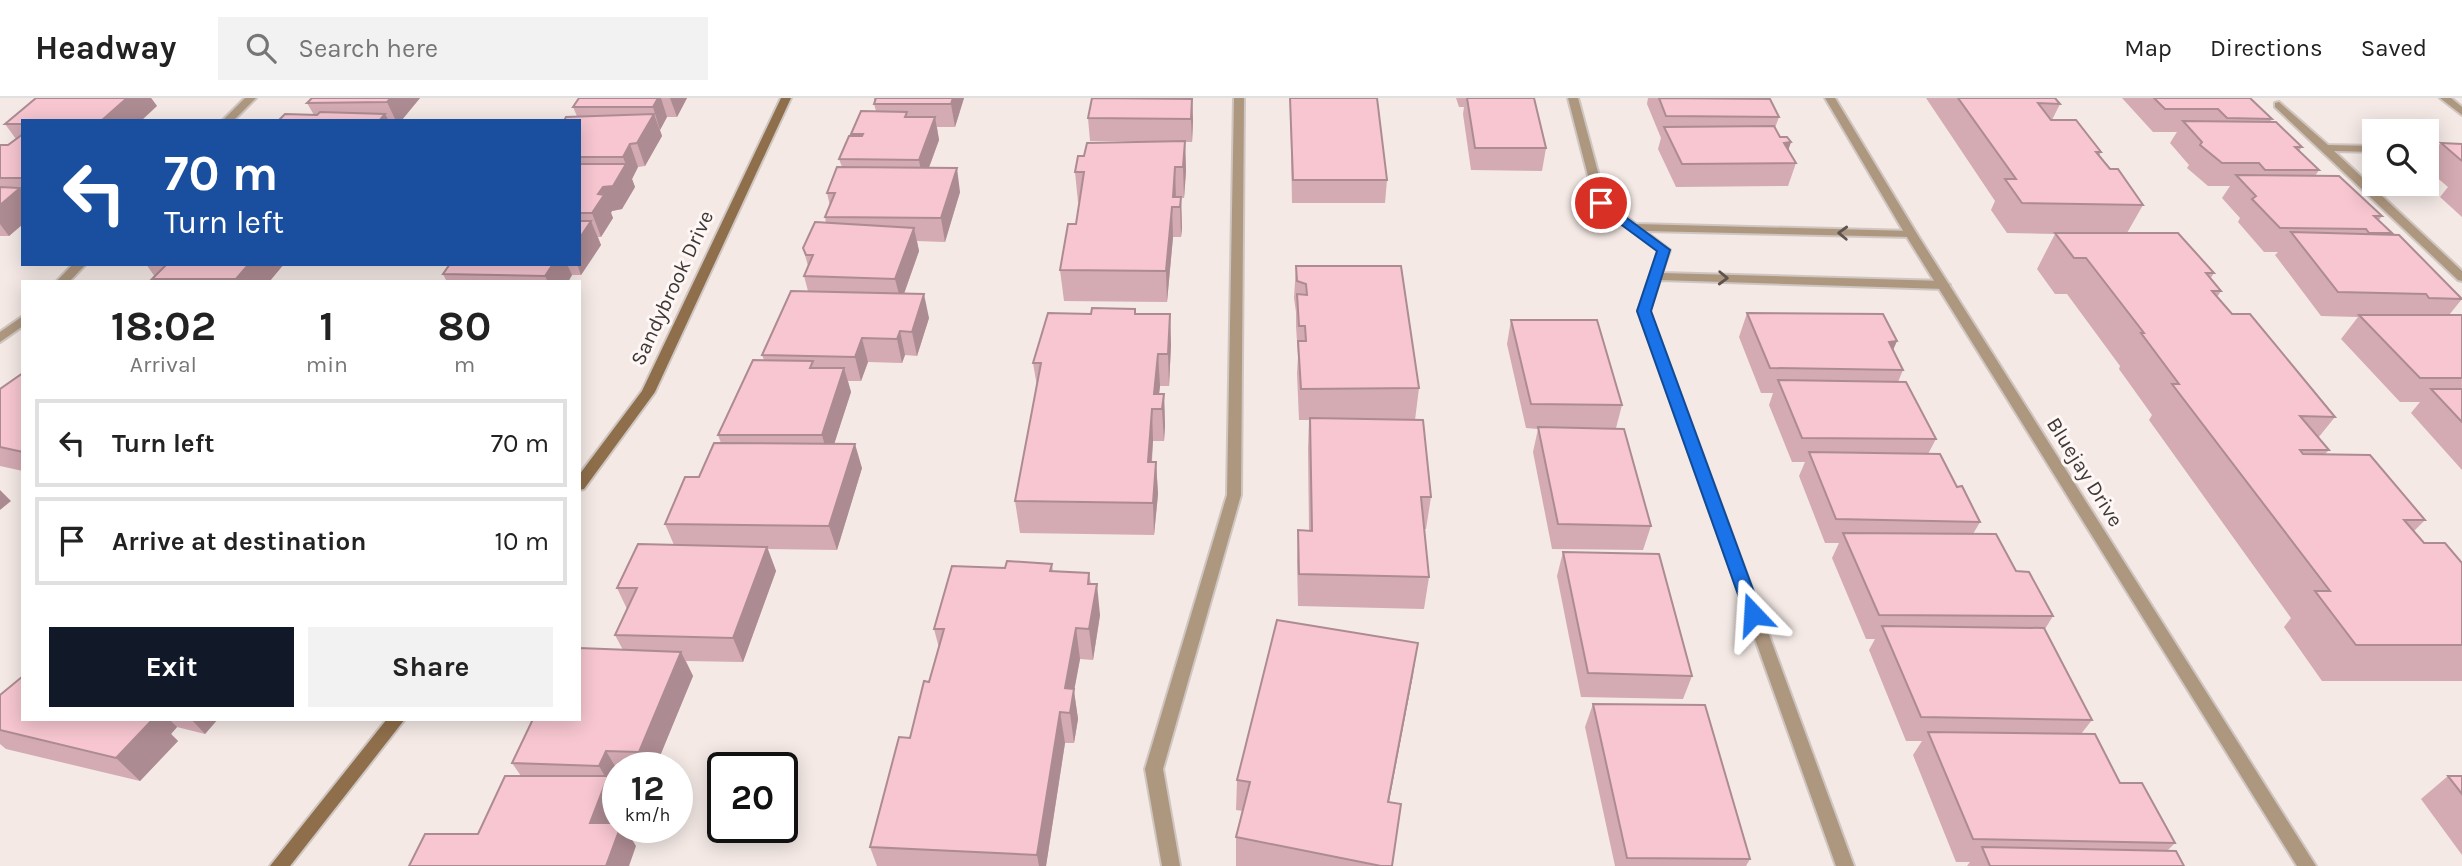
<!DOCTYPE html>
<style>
:root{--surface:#fff;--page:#f2f2f2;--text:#222;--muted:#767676;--line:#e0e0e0;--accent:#111827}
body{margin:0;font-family:Karla,sans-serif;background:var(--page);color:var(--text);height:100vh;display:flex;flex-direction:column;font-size:26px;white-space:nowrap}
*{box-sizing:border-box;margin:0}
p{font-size:23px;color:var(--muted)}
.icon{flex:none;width:38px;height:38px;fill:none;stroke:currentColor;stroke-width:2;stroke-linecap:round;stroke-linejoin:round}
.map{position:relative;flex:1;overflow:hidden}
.drawer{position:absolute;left:21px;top:182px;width:560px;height:441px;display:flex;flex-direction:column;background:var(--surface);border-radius:0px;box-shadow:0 4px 18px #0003}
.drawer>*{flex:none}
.hud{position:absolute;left:21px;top:21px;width:560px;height:147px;border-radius:0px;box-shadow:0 4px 18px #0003;background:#1a4fa0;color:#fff;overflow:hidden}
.buttons{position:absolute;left:2362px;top:21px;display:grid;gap:14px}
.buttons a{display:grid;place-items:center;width:77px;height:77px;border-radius:0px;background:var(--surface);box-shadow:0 4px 18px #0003;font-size:35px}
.speed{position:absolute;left:602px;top:654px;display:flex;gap:14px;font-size:35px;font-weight:700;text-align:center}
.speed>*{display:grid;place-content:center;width:91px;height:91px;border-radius:50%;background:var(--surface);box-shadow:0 4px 18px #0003;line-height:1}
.speed small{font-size:18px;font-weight:400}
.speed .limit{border:4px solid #111;border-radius:10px;background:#fff;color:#111}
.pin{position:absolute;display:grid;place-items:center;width:60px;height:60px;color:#fff;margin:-30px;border:4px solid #fff;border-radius:50%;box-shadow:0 2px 7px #0007}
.me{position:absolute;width:77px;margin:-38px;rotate:340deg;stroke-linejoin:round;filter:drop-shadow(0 0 5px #0008)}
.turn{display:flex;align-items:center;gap:24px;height:147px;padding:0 28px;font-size:32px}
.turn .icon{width:91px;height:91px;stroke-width:2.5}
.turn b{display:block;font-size:49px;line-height:60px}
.eta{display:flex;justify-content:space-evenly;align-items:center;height:119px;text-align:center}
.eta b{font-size:42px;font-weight:700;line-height:49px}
.button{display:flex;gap:14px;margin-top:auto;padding:14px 28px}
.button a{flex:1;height:80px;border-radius:0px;background:var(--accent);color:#fff;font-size:28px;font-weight:700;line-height:80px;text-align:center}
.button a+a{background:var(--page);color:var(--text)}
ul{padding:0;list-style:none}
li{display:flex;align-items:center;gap:21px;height:88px;margin:0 14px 10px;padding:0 14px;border:4px solid var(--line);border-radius:0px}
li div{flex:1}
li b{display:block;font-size:26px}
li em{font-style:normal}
header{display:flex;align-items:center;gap:42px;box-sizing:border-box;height:98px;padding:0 35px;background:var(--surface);border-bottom:2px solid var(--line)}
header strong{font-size:33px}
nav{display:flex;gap:38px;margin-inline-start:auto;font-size:24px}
.search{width:490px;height:63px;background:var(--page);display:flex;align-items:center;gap:18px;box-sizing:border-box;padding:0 24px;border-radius:0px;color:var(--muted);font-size:26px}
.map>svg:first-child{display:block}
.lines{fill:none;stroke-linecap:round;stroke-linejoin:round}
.lane-casing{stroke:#cfc6c2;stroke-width:4}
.street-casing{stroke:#cfc6c2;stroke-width:4}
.secondary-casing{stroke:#cfc6c2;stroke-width:4}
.lane{fill:#ae977f;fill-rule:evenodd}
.street{fill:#ae977f;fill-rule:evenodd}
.secondary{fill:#8f6f4b;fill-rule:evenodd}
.wall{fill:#d4aab3}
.shaded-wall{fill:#ad8b92}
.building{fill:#f7c6d0;stroke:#ad8b92;stroke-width:2}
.oneway{stroke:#5f544d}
.route{fill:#1a73e8;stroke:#114b97;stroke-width:2}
.labels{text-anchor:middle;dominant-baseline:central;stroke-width:6;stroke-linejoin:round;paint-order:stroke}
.street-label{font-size:21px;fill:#3d3837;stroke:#fef7f5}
</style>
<header>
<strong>Headway</strong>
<div class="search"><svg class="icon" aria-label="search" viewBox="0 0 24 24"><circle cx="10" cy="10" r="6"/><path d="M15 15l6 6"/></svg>Search here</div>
<nav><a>Map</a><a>Directions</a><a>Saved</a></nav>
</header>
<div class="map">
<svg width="2462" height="768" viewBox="0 0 2462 768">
<rect width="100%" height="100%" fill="#f4e9e5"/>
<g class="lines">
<!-- lane casing -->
<g class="lane-casing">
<g id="lane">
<path d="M1234 0H1244L1241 397 1163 671 1180 768H1162L1145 671 1227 397Z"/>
<path d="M1568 0H1578L1606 104 1636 126 1911 133 1917 136 1911 139 1645 133 1670 152 1662 175 1944 183 1950 187 1944 191 1660 182 1650 213 1854 768H1836L1638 213 1658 153 1595 105Z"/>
<path d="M2440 0H2451L2462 9V17Z"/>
<path d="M2279 4 2328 47 2375 48V54L2334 53 2462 173V183L2458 182 2275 9V5Z"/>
<rect x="2427" y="48" width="35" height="6"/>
</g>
</g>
<!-- street casing -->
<g class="street-casing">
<g id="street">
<path d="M245 0H256L233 23H222Z"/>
<path d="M1825 0H1835L1917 136 2316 768H2297L1905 136Z"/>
<path d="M73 166H86L69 184H56Z"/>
<path d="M23 218V228L0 244V234Z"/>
</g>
</g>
<!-- secondary casing -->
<g class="secondary-casing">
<g id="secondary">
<path d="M781 0H791L655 294 584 391 579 392V377L642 293Z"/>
<path d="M387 621H405L290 768H270Z"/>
</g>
</g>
<!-- lane -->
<use href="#lane" class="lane"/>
<!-- street -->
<use href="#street" class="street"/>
<!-- secondary -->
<use href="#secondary" class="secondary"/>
</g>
<!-- wall -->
<g class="wall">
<path d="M36 0H151L157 8 23 23V126L9 138H0V47H8L16 41 5 26Z"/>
<path d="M420 0 401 23H278L314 17 307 5Z"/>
<path d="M579 0H687L677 19H667L660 32 662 38 645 68 638 69 632 81 635 89 622 111 612 113 611 115 613 120 601 139H598L601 147 581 177H572L568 184H447L443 176 450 166H579V23L573 9Z"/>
<path d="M874 0H964L955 29H937L939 42 929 70 960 94 945 144 917 143 919 153 904 196 929 220 917 258 905 257 902 265 868 264 861 283H848L851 294 834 346 862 370 837 452 768 451 776 473 743 564 686 563 693 578 655 670H618V680L614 688 618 694V713L613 725 636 748 521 678 512 665 579 621 623 552 615 537 627 511 617 490 674 447 665 426 699 379 721 345 718 337 764 262 762 257 808 193 804 178 808 168 803 150 826 125 825 119 830 108 827 95 842 69 839 61 852 38 851 36 876 13 874 6Z"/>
<path d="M1290 0H1377L1387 82 1385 105H1292Z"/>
<path d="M1456 0H1534L1546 50 1542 73 1471 72 1463 16 1464 9H1459Z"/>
<path d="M1648 0H1761L1779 19 1775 30 1780 39 1791 44 1788 52 1796 65 1788 88 1676 89 1658 51 1661 40 1647 6Z"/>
<path d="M1926 0H2055L2060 6 2052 22 2101 54 2099 58 2143 107 2127 135 2214 175 2210 181 2221 193 2217 199 2232 216 2335 319 2318 340 2329 352 2325 356 2425 422 2414 433 2424 445 2462 465V583H2322L2284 529 2291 520 2149 322 2152 317 2119 271 2120 268 2067 196H2055L2037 171 2055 136 2007 135 1991 112 1995 103Z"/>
<path d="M2122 0H2250L2272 21 2270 24 2302 49 2299 53 2319 72 2315 78 2382 118 2379 122 2392 135 2391 137 2462 201 2449 217H2462V372L2411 315 2420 304H2400L2341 241 2358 219 2321 218 2275 157 2278 154H2264L2238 124 2240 120 2222 100 2230 88H2208L2187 70 2189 67 2170 45 2177 34H2153Z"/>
<path d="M1192 1 1193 23 1192 44H1185L1186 73 1184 100H1181L1182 130 1181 139H1173L1167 204 1064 203 1060 172 1076 126 1079 104H1078L1075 74 1084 58 1167 43H1090L1088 20Z"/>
<path d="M2441 45 2462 46V119L2440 99 2448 89 2427 71V64Z"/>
<path d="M146 166H284L269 184H154L152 181 155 179Z"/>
<path d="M1296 168 1419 290 1415 322 1431 399 1426 431H1424L1429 479 1424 511 1298 508 1297 464 1298 432H1309L1308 351 1309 322H1299L1297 275 1298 259 1296 228V214L1294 200Z"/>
<path d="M1747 215 1897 243 1893 252 1903 272 1898 284 1936 341 1928 356 1957 389 1980 424 1973 436 2016 473 2053 518 2045 531 2092 622 2081 636 2120 685 2175 745 2167 753 2184 768H1967L1970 764H1956L1913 657 1922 643H1906L1869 552 1875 541H1866L1832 460 1839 445H1825L1799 378 1805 364H1792L1769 307 1773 295H1761L1739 239Z"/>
<path d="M1135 216H1170L1171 247 1169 288H1160L1159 296H1164L1165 328 1164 343H1153L1152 364H1156L1158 396 1154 437 1020 435 1015 403 1037 288 1033 265Z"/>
<path d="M1511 222 1622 307 1616 330 1651 428 1643 452 1552 451 1533 354 1538 331 1526 330 1507 246Z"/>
<path d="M23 275V373L0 368V291Z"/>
<path d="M1563 454 1692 578 1683 601 1581 599 1557 478Z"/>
<path d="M1052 466 1053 473 1089 475 1091 486 1100 517 1093 562 1080 561 1074 593 1078 621 1074 645H1065L1046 768H877L870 749 929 584 939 550 934 531 1005 470Z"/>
<path d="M1413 577 1389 704 1392 768H1236V739L1243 713 1236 712 1237 682Z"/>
<path d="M0 597 23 621H218L205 636 177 629 171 636 178 643 140 683 6 651 0 646Z"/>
<path d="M1593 606 1750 761 1746 768H1615L1585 629Z"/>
<path d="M2448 678H2462V757L2421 701Z"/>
</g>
<!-- shaded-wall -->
<g class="shaded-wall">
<path d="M127 0H151L157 8 141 23H101Z"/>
<path d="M391 0H420L401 23H396L387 4Z"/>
<path d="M658 0H661L667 19 660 32 653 9Z"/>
<path d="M670 0H687L677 19Z"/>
<path d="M953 0H964L955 29 951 6Z"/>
<path d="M1192 1 1193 23 1192 44 1191 21Z"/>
<path d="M385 16 389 23H379Z"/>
<path d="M654 16 662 38 645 68 637 45Z"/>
<path d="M935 19 939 42 923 85 919 62Z"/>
<path d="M1185 43 1186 73 1184 100 1183 69Z"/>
<path d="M1791 44 1784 65V45Z"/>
<path d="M630 46 638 69 632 81 635 89 622 111 612 113 611 115 613 120 601 139 592 115 598 96 603 89 626 67 623 59Z"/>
<path d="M1175 69 1176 100 1173 99Z"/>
<path d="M957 70 960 94 945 144 941 120Z"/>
<path d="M20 90 23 93V126L9 138 0 126V107Z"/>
<path d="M1181 99 1182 130 1181 139 1180 109Z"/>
<path d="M1172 109 1173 139 1167 204 1166 173Z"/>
<path d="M591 123 601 147 581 177 577 166H579V141Z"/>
<path d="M914 130 919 153 901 204 895 181Z"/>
<path d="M249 166H284L269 184H238L236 181Z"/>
<path d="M553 166H567L572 177 568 184H548L545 178Z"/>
<path d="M924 196 929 220 917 258 912 234Z"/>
<path d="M1170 216 1171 247 1169 288 1168 256Z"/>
<path d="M900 233 905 257 902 265 897 241Z"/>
<path d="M862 240 868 264 861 283 855 259Z"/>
<path d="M1897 243 1886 267 1889 244Z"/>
<path d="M1158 256 1160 288 1157 311 1154 296Z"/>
<path d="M844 270 851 294 829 362 822 337Z"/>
<path d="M1164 296 1165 328 1164 343 1162 311Z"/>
<path d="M1152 311 1153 343 1149 396 1148 364Z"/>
<path d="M855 346 862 370 837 452 829 428Z"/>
<path d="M1156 364 1158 396 1154 437 1153 405Z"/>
<path d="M0 392 11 403 0 412Z"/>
<path d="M767 449 776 473 743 564 733 540Z"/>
<path d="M1097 486 1100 517 1093 562 1089 531Z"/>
<path d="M1076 530 1080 561 1074 593 1078 621 1074 645 1070 615 1065 590Z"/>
<path d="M1418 545 1413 577 1383 734 1388 704Z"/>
<path d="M681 554 693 578 655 670H648L639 654Z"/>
<path d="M1060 614 1065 645 1046 768H1039L1037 757Z"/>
<path d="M149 621H169L177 629 171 636 178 643 140 683 116 660Z"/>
<path d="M191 621H218L205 636Z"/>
<path d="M606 653 618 673V680L614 688 618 694V713L605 747 590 725 607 682 599 668Z"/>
<path d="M620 730H625L636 748 629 768H606Z"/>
</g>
<!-- building -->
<g class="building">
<path d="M36 0H127L101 23H23V26H5Z"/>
<path d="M312 0H391L387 4 307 5Z"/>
<path d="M579 0H658L653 9H573Z"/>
<path d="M876 0H953L951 6H874Z"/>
<path d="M1092 0 1192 1 1191 21 1088 20Z"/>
<path d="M1290 0H1377L1387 82H1293Z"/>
<path d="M1467 0H1534L1546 50H1475Z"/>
<path d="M1659 0 1770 1 1779 19 1666 18Z"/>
<path d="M1958 0H2055L2060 6 2038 5 2051 22H2076L2101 54H2096L2110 71H2118L2143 107 2022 105 2005 81H2016Z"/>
<path d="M2154 0H2250L2272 21 2227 20 2218 11H2165Z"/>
<path d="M861 13 907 14 905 19H935L919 62 839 61 849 38H862L863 36H851Z"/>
<path d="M320 14 385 16 379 23H278L285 16 317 17Z"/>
<path d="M654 16 637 45 630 46 623 59H579V23H564L566 19Z"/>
<path d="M2183 23 2276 24 2302 49H2295L2319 72H2265L2259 65H2222L2200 47 2202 44Z"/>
<path d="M1774 28 1780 39H1787L1791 44 1784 45 1796 65 1682 66 1664 29Z"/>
<path d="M23 36V80H0V47H8Z"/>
<path d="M1185 43 1183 69H1175L1173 99H1181L1180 109H1172L1166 173 1060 172 1068 126H1076L1084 74H1075L1078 58H1084L1087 45Z"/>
<path d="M2441 45 2462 46V63Z"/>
<path d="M579 66H626L613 88 603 89 598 96 604 97 592 115H579Z"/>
<path d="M837 69 957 70 941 120 825 119 835 95H827Z"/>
<path d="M2236 77 2339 78 2382 118H2374L2392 135H2369L2366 131 2280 130 2252 101 2256 98Z"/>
<path d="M0 89 20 90 0 107Z"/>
<path d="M579 123H591L579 141Z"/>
<path d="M815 124 914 130 895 181 804 178 813 157H806L803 150Z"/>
<path d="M2291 134 2399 137 2462 201 2429 200 2426 196 2338 194Z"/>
<path d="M2055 135H2178L2214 175H2206L2221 193H2212L2232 216H2250L2335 319 2300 318 2329 352H2300L2303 356 2370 357 2425 422H2404L2424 445H2445L2462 465V547H2356L2315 493H2330L2172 286H2179L2141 235H2144L2086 160H2074Z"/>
<path d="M167 166H249L236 181H152Z"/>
<path d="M450 166H553L545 178 443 176Z"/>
<path d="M1296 168H1401L1419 290 1301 291 1298 243H1306L1305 228H1299L1297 196 1307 197 1306 186 1297 183Z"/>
<path d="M791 193 924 196 912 234 900 233 897 241 862 240 855 259 762 257Z"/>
<path d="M1092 210 1135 211V216H1170L1168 256H1158L1154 296H1164L1162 311H1152L1148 364H1156L1153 405 1015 403 1041 265H1033L1048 215 1091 216Z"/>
<path d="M1747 215 1883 216 1897 243 1889 244 1903 272 1770 270Z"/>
<path d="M2359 217H2462V280H2420Z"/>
<path d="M1511 222H1597L1622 307 1531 306Z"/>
<path d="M753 262 813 263 810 270H844L822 337H718Z"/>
<path d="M23 275V354L0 349V291Z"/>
<path d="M1778 282 1906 284 1936 341 1802 340Z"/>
<path d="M2431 291H2462V324Z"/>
<path d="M1310 320 1423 322 1431 399H1421L1429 479 1299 476 1298 432 1312 433Z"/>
<path d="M1538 329 1624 331 1651 428 1558 426Z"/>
<path d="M714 345 855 346 829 428 665 426 685 379H699Z"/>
<path d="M1809 354 1940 356 1957 389 1962 388 1980 424 1836 421Z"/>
<path d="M1843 435 1996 436 2016 473 2029 474 2053 518 1879 517Z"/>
<path d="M638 446 767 449 733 540 615 537 637 490H617Z"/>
<path d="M1563 454 1659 456 1692 578 1588 575Z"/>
<path d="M1007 463 1052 466 1050 473 1089 475 1088 486H1097L1089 531 1076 530 1065 590 1074 591 1070 615 1060 614 1037 757 870 749 899 639 910 640 924 583 929 584 944 531H934L952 468 1005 470Z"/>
<path d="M1277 522 1418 545 1388 704 1401 706 1392 768H1381L1236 739 1250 684 1237 682Z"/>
<path d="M1882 528 2044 530 2092 622 1921 619Z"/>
<path d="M579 550 681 554 639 654 606 653 599 668 512 665 533 621H579Z"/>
<path d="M23 578V621H153L116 660 0 632V597Z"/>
<path d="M1593 606 1705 607 1750 761 1627 760Z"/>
<path d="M1928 634 2095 636 2120 685H2142L2175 745 1973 741Z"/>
<path d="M505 678H608L590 725H618V730H620L606 768H409L425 736H478Z"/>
<path d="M2448 678H2462V696Z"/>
<path d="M1982 749 2176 753 2184 768H1990Z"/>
</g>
<!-- one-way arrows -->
<defs><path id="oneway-chevron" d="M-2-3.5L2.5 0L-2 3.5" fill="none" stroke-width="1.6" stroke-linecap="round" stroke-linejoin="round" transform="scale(1.75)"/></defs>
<g class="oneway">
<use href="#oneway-chevron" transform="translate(1843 135) rotate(-178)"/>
<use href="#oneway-chevron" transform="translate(1723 180) rotate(2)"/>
</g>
<!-- route -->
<path class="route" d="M1601 101 1670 152 1651 213 1762 516 1760 521H1747L1745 516 1637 213 1657 153 1596 108 1594 105Z"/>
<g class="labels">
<!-- street labels -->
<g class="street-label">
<text transform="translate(672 190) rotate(-65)">Sandybrook Drive</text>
<text transform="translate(2085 374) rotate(58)">Bluejay Drive</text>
</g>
</g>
</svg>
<div class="buttons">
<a><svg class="icon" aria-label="search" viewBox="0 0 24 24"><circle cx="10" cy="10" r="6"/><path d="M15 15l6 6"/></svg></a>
</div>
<div class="speed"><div>12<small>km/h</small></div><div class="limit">20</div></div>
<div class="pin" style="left:1601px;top:105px;background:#d93025"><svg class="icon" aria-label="arrive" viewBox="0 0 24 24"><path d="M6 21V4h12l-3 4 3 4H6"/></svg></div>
<svg class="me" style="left:1753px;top:516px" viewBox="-20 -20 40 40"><path d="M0-17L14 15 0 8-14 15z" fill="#1a73e8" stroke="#fff" stroke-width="4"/></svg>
<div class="hud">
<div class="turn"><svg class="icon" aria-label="left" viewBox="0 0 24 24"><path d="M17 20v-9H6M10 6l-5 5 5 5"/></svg><div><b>70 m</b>Turn left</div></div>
</div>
<section class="drawer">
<div class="eta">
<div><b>18:02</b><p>Arrival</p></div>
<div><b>1</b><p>min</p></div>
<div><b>80</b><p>m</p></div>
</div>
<ul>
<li><svg class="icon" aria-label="left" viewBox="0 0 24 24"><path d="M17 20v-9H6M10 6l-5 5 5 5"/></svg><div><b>Turn left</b></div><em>70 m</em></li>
<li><svg class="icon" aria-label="arrive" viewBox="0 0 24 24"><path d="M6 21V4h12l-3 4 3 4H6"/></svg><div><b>Arrive at destination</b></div><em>10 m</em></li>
</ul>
<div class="button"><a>Exit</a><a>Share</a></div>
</section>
</div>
